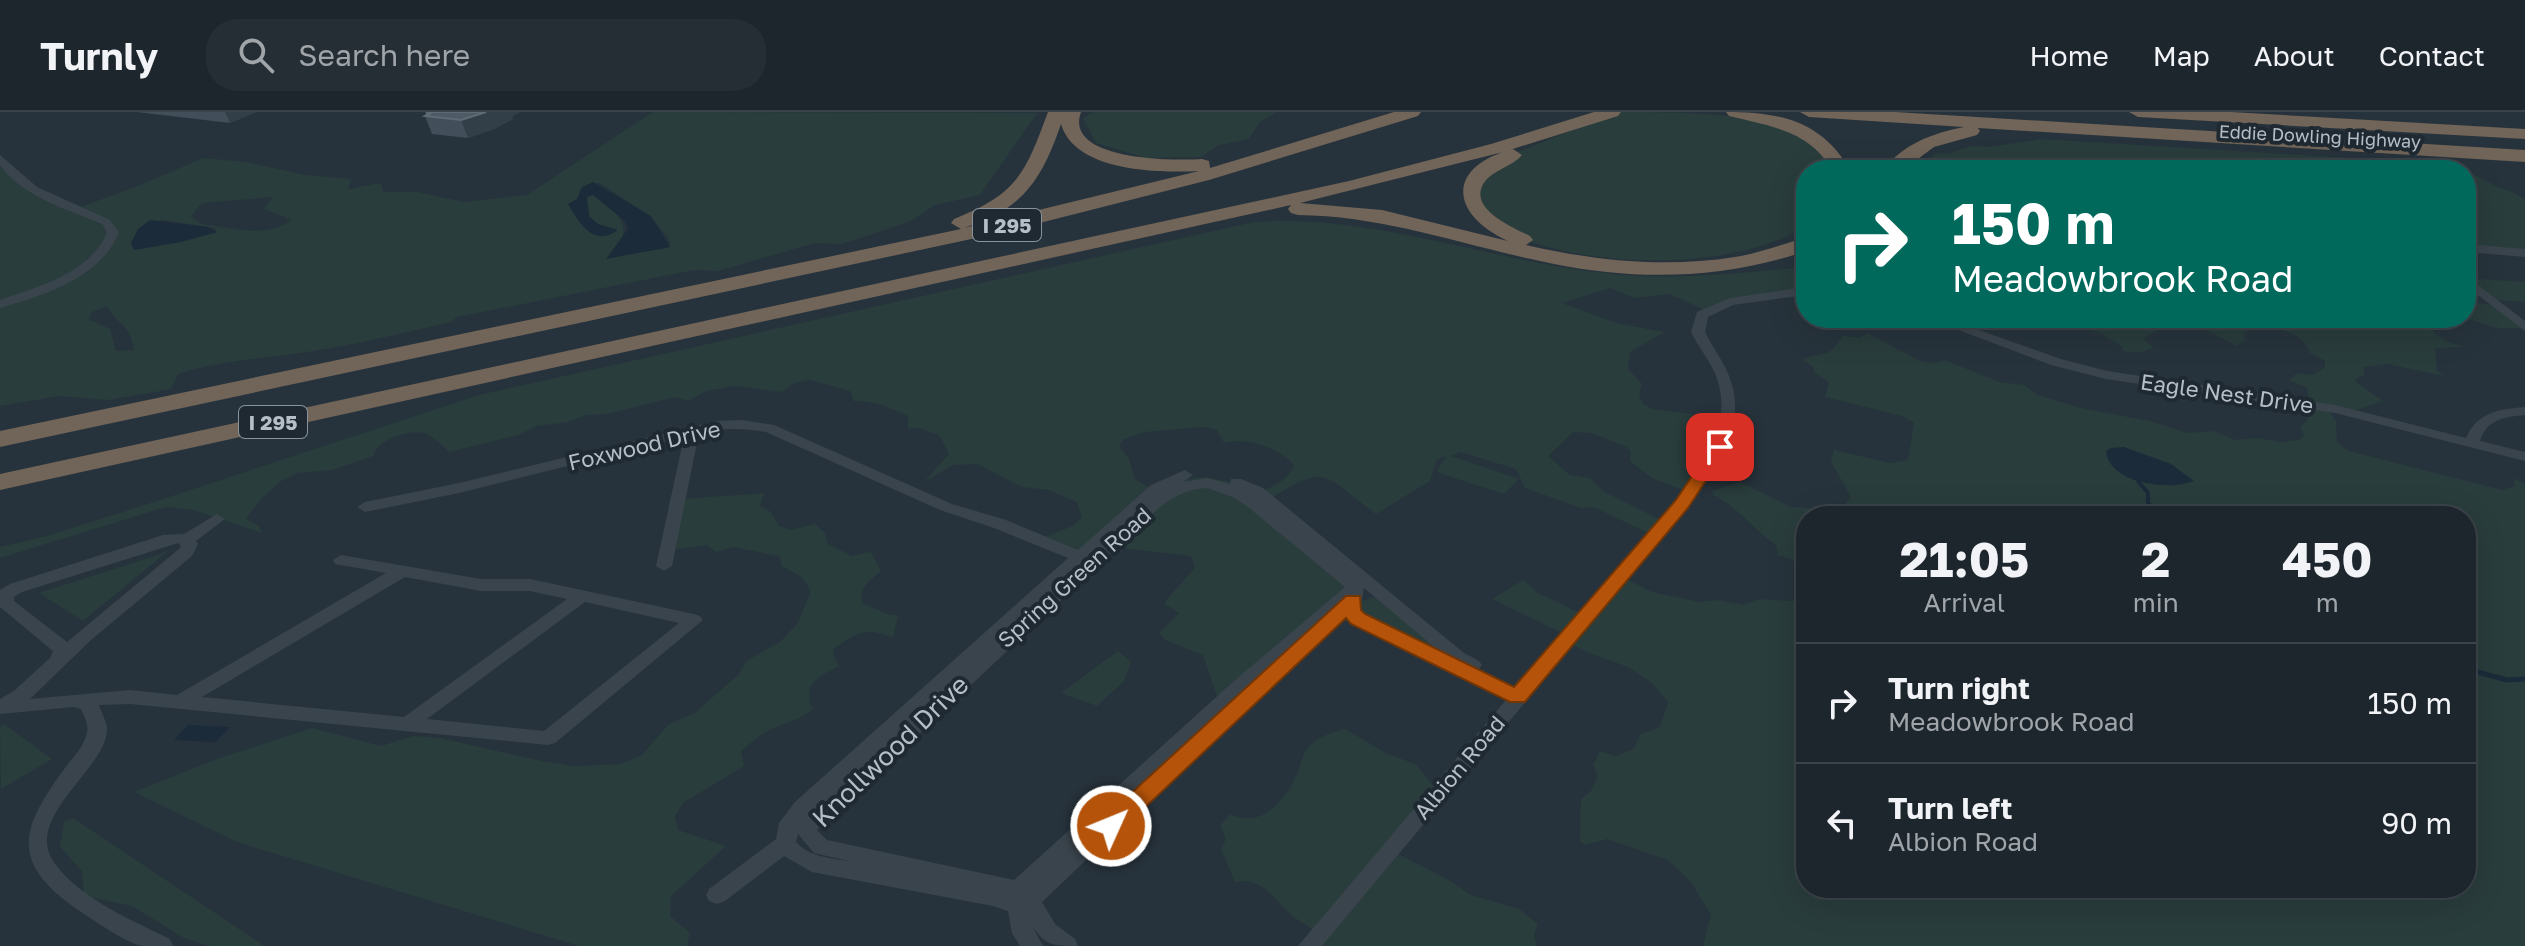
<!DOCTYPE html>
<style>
:root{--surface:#1d262d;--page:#252e35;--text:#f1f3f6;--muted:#a0a5aa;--line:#3b4349}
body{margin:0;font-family:"Golos Text",sans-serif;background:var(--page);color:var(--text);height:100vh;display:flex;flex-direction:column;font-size:30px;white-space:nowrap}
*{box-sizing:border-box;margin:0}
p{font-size:26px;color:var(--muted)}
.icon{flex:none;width:44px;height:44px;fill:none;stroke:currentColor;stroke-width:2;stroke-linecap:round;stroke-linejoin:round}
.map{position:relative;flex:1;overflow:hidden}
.side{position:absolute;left:1796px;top:394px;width:680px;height:392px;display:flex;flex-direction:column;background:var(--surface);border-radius:32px;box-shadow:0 8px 32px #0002,0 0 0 2px var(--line)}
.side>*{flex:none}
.top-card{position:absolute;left:1796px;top:48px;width:680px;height:168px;border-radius:32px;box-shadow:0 8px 32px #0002,0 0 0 2px var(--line);background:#00695c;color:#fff;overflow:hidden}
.pin{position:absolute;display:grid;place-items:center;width:68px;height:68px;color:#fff;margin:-34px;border-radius:16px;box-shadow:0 4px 12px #0006}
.me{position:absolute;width:88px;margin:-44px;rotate:46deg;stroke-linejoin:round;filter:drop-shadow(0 0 6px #0008)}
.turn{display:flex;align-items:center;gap:28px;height:168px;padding:0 24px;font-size:36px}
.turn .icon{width:104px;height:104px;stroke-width:2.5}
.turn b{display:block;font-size:56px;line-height:68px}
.eta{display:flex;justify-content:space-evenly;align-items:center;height:136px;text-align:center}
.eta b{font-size:48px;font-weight:700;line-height:56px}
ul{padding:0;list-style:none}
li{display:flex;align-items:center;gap:24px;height:120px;padding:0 24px;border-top:2px solid var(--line)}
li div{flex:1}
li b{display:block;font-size:30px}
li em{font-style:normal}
header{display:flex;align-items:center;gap:48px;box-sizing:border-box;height:112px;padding:0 40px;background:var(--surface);border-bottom:2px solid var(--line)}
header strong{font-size:38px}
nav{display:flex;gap:44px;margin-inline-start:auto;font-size:28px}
.search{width:560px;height:72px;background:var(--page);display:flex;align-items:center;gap:20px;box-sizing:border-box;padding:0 28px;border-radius:32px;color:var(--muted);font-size:30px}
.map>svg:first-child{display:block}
.green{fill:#293d3c;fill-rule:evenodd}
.water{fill:#1b2b39}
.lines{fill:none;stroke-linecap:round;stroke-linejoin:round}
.stream-far1{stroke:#1b2b39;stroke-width:4}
.stream{stroke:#1b2b39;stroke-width:5}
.minor{fill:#3a444c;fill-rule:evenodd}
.motorway{fill:#716458;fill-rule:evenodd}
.wall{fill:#424f5a}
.shaded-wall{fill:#323f49}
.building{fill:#4e5b66;stroke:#5e6b75;stroke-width:2}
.route{fill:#b45309;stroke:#753606;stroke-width:2}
.labels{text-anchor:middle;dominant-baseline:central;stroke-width:8;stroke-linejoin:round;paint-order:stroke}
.far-street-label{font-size:18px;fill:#b6bfc7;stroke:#1f2931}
.shield{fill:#1f2931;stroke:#89929a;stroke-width:2}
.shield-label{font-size:20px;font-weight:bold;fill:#b6bfc7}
.street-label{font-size:22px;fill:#b6bfc7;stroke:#1f2931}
.near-street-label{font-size:26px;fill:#b6bfc7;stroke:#1f2931}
</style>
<header>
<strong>Turnly</strong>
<div class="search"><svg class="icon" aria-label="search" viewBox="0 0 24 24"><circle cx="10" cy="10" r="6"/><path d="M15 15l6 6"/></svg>Search here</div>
<nav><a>Home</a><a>Map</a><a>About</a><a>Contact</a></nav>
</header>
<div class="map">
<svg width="2525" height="834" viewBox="0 0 2525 834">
<rect width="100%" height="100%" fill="#27333c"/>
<!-- green -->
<g class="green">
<path d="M653 0 1037 1 980 83 935 93 911 109 855 128 840 132 815 131 718 159 694 158 457 205 451 210C399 222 346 235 293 242 255 247 215 250 178 262L171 277 166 278 108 288 59 284 0 294V43C20 71 48 83 78 96L143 72 203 46 246 50 305 63 351 67 348 77 381 71 383 80H417L464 90 527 83ZM600 71C621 85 661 109 671 131L666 136 619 143C635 91 603 108 593 72ZM273 85 264 97 292 108C269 123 246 119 221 115 209 113 199 114 191 104L202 91ZM163 108 215 116 216 121 132 135C133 119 149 111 163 108ZM107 194C119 217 129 208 134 238L116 239 110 217 88 207 92 200Z"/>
<path d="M1093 0H1276L1259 11 1249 27 1219 33 1201 45 1146 46 1096 31 1083 6Z"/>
<path d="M1617 0C1665 0 1765 0 1802 22 1815 32 1826 46 1837 58H1806V115C1721 162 1581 157 1495 116L1471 67 1503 46Z"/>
<path d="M2042 27 2448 52C2464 57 2475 63 2490 71 2502 78 2514 78 2525 88V141L2480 136 2466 125V58H1915L1937 41 1947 42 1972 34 1988 35Z"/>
<path d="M1254 110C1377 102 1493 151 1614 162 1676 168 1736 161 1797 156L1806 152V176L1705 198 1669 182 1635 186 1610 176 1562 191 1616 211 1664 220 1630 240 1628 257 1642 272 1639 283 1643 292 1653 297 1722 306 1721 321 1686 379 1652 366 1630 349 1631 340 1627 335 1591 321 1573 320 1548 344 1570 363 1590 366 1603 379 1661 408 1650 422 1594 395 1581 396 1525 376 1516 357 1460 340 1451 344 1519 367 1504 382 1439 361 1437 358 1447 344 1437 347 1430 369 1376 402C1320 360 1328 351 1266 389L1369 472 1171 657 1220 593 1203 543 1165 528 1159 521 1179 501 1165 492 1166 488 1195 456 1191 444 1121 436 1106 438 1087 451 1038 428 1072 414 1082 406 1077 390 1049 378 1022 375 977 352 953 353 924 370 949 342 939 323 919 316 908 317V304C890 296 874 288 854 289L850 279 810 268 795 271 781 280 735 274 706 279 688 289 675 285 607 302 586 303 568 310 537 314 518 323 449 340C444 334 431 323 424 321 408 317 377 328 373 344L332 358 297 361 281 369 261 387 246 407 259 414 262 421 194 398 166 395 0 446V435L47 424 157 389 479 283ZM1204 315 1217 318 1224 331C1249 325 1278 336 1294 353 1289 369 1270 375 1256 382 1221 364 1191 357 1158 381L1135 367 1129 347 1119 334 1124 327 1145 320Z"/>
<path d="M2466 166 2525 170V190L2493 188Z"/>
<path d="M2466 190 2498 193 2525 216H2497L2465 206Z"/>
<path d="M2029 206H2162L2155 210 2158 218 2143 226 2154 236 2138 241 2123 239V235L2099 220 2070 214 2043 216Z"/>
<path d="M2185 206H2424L2432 213 2434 221 2450 231 2467 235 2435 236 2437 259 2444 264 2387 252 2364 255V263L2355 267 2357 271 2383 289 2350 300 2329 298 2336 310 2337 330 2349 339 2502 378 2515 374 2513 366 2525 372V834H1703L1711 803 1691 770 1668 748 1607 727 1585 733 1580 729 1581 687 1591 679 1598 664 1593 653 1600 639 1616 644 1633 637 1641 622 1660 615 1668 590 1652 571 1628 555 1589 541 1563 528 1564 522 1492 487 1523 468 1538 481 1580 501 1619 463 1652 480 1700 490 1717 488 1744 493 1759 487 1806 490V776H2466V404H1806V456L1794 448 1778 443 1776 433C1754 418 1738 395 1713 383L1712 379 1740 370 1791 395 1841 397 1851 385 1831 350 1834 338 1890 351 1908 348 1914 311 1902 304 1825 285 1829 270 1814 260V255L1803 248C1812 242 1821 244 1829 240 1835 236 1838 229 1843 224L1860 226 1867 221 1920 249 1932 251 1945 248 1999 270 2024 273 2038 283 2080 296 2150 309 2187 321 2214 319 2235 328 2257 326 2281 330 2299 328 2304 323 2300 315 2308 308 2301 291H2309L2307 276 2289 268 2297 261 2313 263 2325 255V249L2310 241C2303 217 2262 210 2243 221L2245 228 2237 234 2208 219 2206 214Z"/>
<path d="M764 381 760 394 771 400 779 414 791 418 815 412 825 421 828 432 852 444 871 440 881 459C871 468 856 477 863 492L890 503H898L893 526C867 514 855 521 834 537L833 543 839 554 820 564 810 574 809 589 813 597C801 607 793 608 779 614 764 619 753 629 741 639L744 654 683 691 675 704 678 718 726 734 671 784 670 804 690 821 687 834H579L237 730 134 680 217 647 312 616 381 634 413 624 440 626 541 649 574 654 621 652 642 643 668 613 696 600 739 562 746 549 780 530 797 512 811 480 803 466 782 454 779 444 733 435 716 440 707 433 670 438 679 388C708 384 735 384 764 381Z"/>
<path d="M169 438 83 509 39 481 161 442Z"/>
<path d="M1374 485 1383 487 1458 545 1482 558 1476 565 1358 507 1357 491Z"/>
<path d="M1118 539 1131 550 1124 569 1097 594 1061 581Z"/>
<path d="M4 612 52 647 1 677 0 614Z"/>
<path d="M1345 617 1386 641 1417 653 1435 677 1390 738 1449 768 1471 783 1519 797 1538 812 1534 823 1537 834H1306L1317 820C1309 815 1301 810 1294 805 1274 789 1265 765 1235 770L1221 737 1226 727 1220 714 1230 702C1262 717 1284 690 1297 662 1300 655 1302 645 1306 638 1316 625 1330 621 1345 617Z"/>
<path d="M73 706 263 833 270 834H209L184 826 132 794 84 784 82 759 60 735 64 710Z"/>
</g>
<!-- water -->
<g class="water">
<path d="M593 70 651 104 670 135 606 147 628 117 625 109 593 83 587 85 589 104 598 112 618 118C594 136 579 111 568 92L577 87 582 75Z"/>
<path d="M150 108 208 115 217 120 181 130 134 138 131 131 138 117Z"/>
<path d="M2124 335 2171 352 2194 369C2169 379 2109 372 2106 339L2110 336Z"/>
<path d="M188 613 230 615 216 630 174 628Z"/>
</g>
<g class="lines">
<!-- stream-far1 -->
<path class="stream-far1" d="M2138 369 2148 381V391L2163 404"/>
<!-- stream -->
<path class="stream" d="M2466 557 2507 568 2525 567"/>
<!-- minor -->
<g class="minor">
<path d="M0 43 37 75 110 108 119 120C102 165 43 184 0 196V188C38 175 92 160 107 120L102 112C67 97 24 86 0 53Z"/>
<path d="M2466 132 2525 137V145L2466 140Z"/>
<path d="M2466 164 2525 209V219L2466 174Z"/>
<path d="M1806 175V183L1733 193 1708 205 1705 220C1712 235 1723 248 1729 264 1749 313 1716 358 1688 395L1322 834H1298L1506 588 1352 511 1342 499 1343 495 1302 531 1308 536 1305 540 1042 790 1055 812 1075 827 1078 834C1053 834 1046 834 1032 814L1043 834H1020L1012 821 1008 799 993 794 812 760 784 744 725 789 717 792 709 789 706 783 709 777 776 727 779 711 795 690 1068 446 994 416 940 398 766 320C742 316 722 316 699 321L672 454 664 459 656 454 684 325 459 381 365 400 357 395 365 390 459 371 716 309 742 308 774 313 952 392 1006 408 1078 438 1151 373 1185 358 1193 363 1183 370 1207 366 1230 372 1231 367H1241L1263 376 1464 541 1479 549 1482 553 1478 558 1516 576 1676 389C1704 353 1734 311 1716 264 1710 248 1698 235 1691 220L1697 200 1730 186ZM1207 376 1233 385 1248 395 1345 475 1234 569 1014 768 827 728 817 718 1160 395C1175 384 1187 377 1207 376ZM1364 476 1440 540 1364 503 1360 498ZM798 722 814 741 853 750C833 746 810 746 796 730Z"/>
<path d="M1927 206H1945L2061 247 2107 259 2335 293 2466 326C2477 300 2500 297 2525 295V303C2504 305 2487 307 2480 329L2525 340V349L2335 301 2106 267 2051 253Z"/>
<path d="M217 402 225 407 196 429 198 432 192 444 91 528 30 587 130 578 177 583 386 461 335 452 333 448 341 443 481 467H530L694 502 700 504 703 508 555 631 548 633 130 592 99 593C101 600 107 610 107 617 108 656 19 707 56 753 83 788 131 808 170 827L173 834C163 834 152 834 142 834 124 830 94 808 78 798 9 750 20 717 65 656 73 645 85 634 87 620 89 612 84 604 81 597L74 595 0 602V587L15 578 50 546 53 539 0 495V478L10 472 163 423 184 422ZM178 431 181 434 179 437 67 530 14 489V485L22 480ZM405 465 481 479H530L567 487 404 605 202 585ZM585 490 679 511 544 619 427 607Z"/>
</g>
<!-- motorway -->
<g class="motorway">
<path d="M1048 0H1081C1063 49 1176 49 1202 47L1209 49 1210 56 1394 0H1421L1418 4 1209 68 1004 120 0 335V319L961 117 951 111 954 107C1018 81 1025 62 1048 0ZM1061 12C1075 60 1159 61 1199 59L964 116C1023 98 1042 67 1061 12Z"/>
<path d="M1594 0H1621L1618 4 1503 40 1300 91 1382 98 1508 129C1448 101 1447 54 1513 37L1522 43C1513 54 1496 57 1486 68 1464 95 1512 115 1530 124L1533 128 1526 133C1595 149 1665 156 1735 145 1759 141 1782 132 1806 126V139C1724 167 1639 169 1554 152 1468 135 1387 104 1298 103L1291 101 1288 97 1291 93 0 378V362L1349 69 1491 32Z"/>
<path d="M1726 0C1780 0 1822 9 1850 58H1832C1809 18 1769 14 1729 4Z"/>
<path d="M1800 0H1895L2525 38V50L1978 16 1980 19 1977 23 1934 35 1903 58H1883C1903 32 1933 21 1964 15L1809 5Z"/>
<path d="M2129 0H2231L2525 17V27L2138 5Z"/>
</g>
</g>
<!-- wall -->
<g class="wall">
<path d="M137 0H256L230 11Z"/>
<path d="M425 0 512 5 513 7 494 17 468 26 432 22 425 4 426 3Z"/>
</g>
<!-- shaded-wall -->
<g class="shaded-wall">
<path d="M225 0H256L230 11Z"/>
<path d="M486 0H520L512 5 513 7 494 17 468 26 461 8Z"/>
</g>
<!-- building -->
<path class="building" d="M426 0H486L461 8 425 4 431 1Z"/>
<!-- route -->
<path class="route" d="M1720 330 1728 335 1688 396 1525 590H1510L1351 512 1346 506 1119 720 1111 723 1103 720 1100 714 1103 707 1346 484H1360L1361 498 1365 502 1514 575 1676 388 1714 331Z"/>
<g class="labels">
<!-- far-street labels -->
<g class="far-street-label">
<text transform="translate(2320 24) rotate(3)">Eddie Dowling Highway</text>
</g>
<!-- shield labels -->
<g class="shield">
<rect x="973" y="97" width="68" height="32" rx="6"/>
<rect x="239" y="294" width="68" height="32" rx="6"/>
</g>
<g class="shield-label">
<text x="1007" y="113">I 295</text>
<text x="273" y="310">I 295</text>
</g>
<!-- street labels -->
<g class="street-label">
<text transform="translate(2227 281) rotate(8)">Eagle Nest Drive</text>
<text transform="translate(644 333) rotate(-13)">Foxwood Drive</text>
<text transform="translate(1074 465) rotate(-42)">Spring Green Road</text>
<text transform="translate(1459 655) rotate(-50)">Albion Road</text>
</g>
<!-- near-street labels -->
<g class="near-street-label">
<text transform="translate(890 639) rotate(-44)">Knollwood Drive</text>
</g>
</g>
</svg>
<div class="pin" style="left:1720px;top:335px;background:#d93025"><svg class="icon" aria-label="arrive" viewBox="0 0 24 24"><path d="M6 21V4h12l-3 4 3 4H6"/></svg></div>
<svg class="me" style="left:1111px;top:714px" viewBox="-20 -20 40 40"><circle r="17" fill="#b45309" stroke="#fff" stroke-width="3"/><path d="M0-11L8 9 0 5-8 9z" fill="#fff"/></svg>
<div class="top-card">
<div class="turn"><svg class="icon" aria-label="right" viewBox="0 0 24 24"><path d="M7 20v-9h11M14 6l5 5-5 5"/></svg><div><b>150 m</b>Meadowbrook Road</div></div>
</div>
<section class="side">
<div class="eta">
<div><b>21:05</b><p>Arrival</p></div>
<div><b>2</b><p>min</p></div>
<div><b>450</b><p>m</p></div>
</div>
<ul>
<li><svg class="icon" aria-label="right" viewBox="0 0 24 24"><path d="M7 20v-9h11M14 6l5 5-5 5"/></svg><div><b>Turn right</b><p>Meadowbrook Road</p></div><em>150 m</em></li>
<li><svg class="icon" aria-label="left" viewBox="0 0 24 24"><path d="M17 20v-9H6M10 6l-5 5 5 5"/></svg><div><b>Turn left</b><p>Albion Road</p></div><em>90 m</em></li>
</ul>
</section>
</div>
